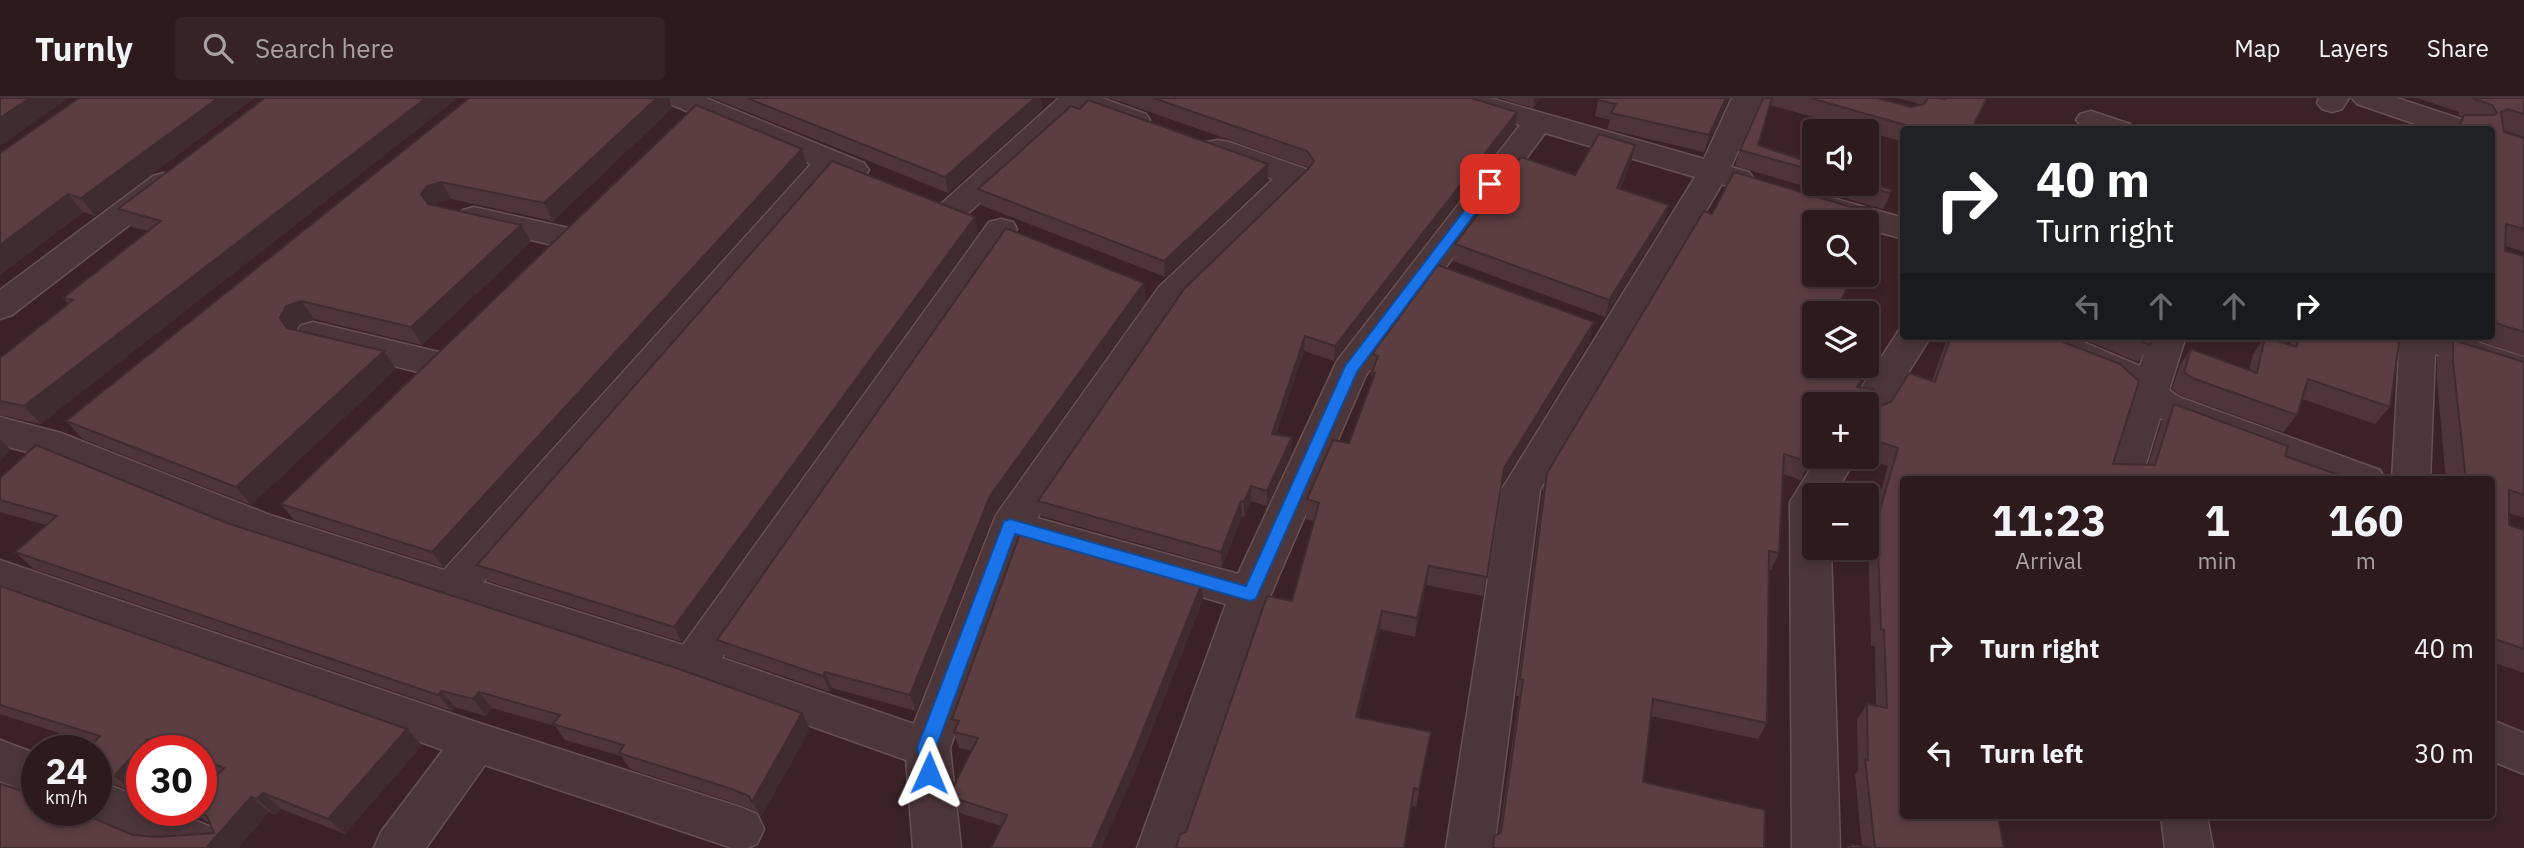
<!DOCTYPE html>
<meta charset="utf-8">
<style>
:root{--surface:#2d1a1d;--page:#352326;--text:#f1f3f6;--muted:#a7a1a4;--line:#48383b}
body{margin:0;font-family:"IBM Plex Sans",sans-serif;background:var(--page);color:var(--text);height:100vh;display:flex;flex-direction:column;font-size:26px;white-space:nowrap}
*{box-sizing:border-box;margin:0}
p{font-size:23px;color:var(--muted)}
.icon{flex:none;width:38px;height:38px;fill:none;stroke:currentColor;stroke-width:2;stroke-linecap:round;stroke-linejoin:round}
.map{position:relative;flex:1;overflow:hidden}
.panel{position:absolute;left:1900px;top:378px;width:595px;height:343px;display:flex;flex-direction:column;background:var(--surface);border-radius:7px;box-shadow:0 4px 10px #0003,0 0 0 2px var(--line)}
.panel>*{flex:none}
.guide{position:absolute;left:1900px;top:28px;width:595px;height:214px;border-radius:7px;box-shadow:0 4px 10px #0003,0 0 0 2px var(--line);background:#202124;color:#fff;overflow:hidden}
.fabs{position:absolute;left:1802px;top:21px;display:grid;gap:14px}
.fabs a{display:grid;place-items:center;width:77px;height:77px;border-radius:7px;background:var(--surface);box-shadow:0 4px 10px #0003,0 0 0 2px var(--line);font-size:35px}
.speed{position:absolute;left:21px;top:637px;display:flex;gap:14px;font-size:35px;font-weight:700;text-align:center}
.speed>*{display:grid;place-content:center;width:91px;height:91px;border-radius:50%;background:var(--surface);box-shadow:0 4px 10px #0003,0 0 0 2px var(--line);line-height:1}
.speed small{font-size:18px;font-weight:400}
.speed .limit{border:10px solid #d22;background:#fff;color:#111}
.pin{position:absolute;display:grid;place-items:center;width:60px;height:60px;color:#fff;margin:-30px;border-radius:14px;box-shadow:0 4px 10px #0006}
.me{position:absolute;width:77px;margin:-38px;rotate:1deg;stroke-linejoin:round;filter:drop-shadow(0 0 5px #0008)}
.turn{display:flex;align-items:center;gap:24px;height:147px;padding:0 21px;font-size:32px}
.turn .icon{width:91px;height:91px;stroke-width:2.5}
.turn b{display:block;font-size:49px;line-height:60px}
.lanes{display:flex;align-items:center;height:66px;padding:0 21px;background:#0003;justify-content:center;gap:35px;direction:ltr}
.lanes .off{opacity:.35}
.eta{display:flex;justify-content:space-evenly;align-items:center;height:119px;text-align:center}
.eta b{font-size:42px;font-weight:700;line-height:49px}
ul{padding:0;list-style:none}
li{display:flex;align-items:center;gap:21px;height:105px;padding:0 21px}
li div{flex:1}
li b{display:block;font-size:26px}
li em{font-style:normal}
header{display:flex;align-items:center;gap:42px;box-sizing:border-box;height:98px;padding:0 35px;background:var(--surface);border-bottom:2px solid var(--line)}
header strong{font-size:33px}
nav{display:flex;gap:38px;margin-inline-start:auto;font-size:24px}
.search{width:490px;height:63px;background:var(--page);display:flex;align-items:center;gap:18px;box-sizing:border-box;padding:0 24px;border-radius:7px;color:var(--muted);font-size:26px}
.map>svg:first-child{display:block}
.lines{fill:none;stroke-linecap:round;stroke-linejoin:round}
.minor-casing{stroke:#675154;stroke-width:3}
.minor{fill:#4c363a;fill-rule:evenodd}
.wall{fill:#4f3539}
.shaded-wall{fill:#402b2e}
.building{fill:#5c3e42;stroke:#402b2e;stroke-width:2}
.route{fill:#1a73e8;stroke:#114b97;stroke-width:2}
</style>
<header>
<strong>Turnly</strong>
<div class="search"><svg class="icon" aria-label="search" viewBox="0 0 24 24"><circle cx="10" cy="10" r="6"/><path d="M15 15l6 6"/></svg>Search here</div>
<nav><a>Map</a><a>Layers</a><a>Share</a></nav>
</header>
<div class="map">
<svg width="2524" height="750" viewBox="0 0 2524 750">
<rect width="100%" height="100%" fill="#3c2227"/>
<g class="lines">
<!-- minor casing -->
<g class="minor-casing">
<g id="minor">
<path d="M665 0H706L864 65 869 72 864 79 853 82 836 76 483 484 683 547 989 124 1001 121 1013 124 1017 131 1013 138 722 560 914 626 996 417 1159 189 1273 81 1207 58 1203 51 1207 44 1218 42 1229 44 1306 71 1311 78 1183 205 1037 420 1238 476 1337 263 1520 27 1448 6 1443 0H1490L1704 61 1732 0H1762L1731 69 1749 74 1754 81 1749 88 1738 91 1722 86 1540 392 1494 750H1446L1502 391 1695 79 1545 35 1366 277 1271 496 1185 750H1137L1226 506 1023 447 950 650 961 750H913L906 662 689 585 244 440 39 357 0 347V319L61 335 270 417 444 472 811 66 670 6Z"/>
<path d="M1059 0H1102L1146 16 1150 22 1146 28 1135 31 1081 12 964 119 953 122 942 119 937 112 942 105Z"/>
<path d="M2319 0H2349L2342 11 2332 14 2322 11 2317 5Z"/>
<path d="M2352 0H2397L2476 26 2480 32H2433L2357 6Z"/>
<path d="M2091 13 2130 26 2134 32C2116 32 2087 38 2076 22L2080 16Z"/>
<path d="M164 75 175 78 180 85 175 92 12 217 0 221V192L153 78Z"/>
<path d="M1829 99 1904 120V141L1867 131V124H1845L1818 116 1813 109 1818 102Z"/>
<path d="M474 109 573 131 577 138 573 145 561 149 463 126 458 119 463 112Z"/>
<path d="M313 224 443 255 448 264 443 273 430 277 301 245 295 236 301 227Z"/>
<path d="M1904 228V238H1931L1880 320 1867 324V306H1851L1901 229Z"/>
<path d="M2017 238H2069L2140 268 2150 238H2186L2169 292 2179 299 2380 372 2385 382H2323L2160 320 2141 382H2103L2130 300 2110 282 2023 247Z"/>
<path d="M2400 238H2458L2524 259V285L2435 256 2430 382H2392Z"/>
<path d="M1818 359H1857L1834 397H1815V450H1831L1840 750H1792L1790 404Z"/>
<path d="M0 462 476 624 740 709 757 716 764 731 757 746 747 750H732L485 667 426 750H374L381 734 443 652 0 495Z"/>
<path d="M2492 622 2524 635V676L2492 663Z"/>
<path d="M0 642 37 656V698L0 683Z"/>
<path d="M96 682 142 700V712H170L223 734 230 750H153L80 718 77 712H96Z"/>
<path d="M2161 718H2207L2213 750H2165Z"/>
</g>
</g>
<!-- minor -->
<use href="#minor" class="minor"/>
</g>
<!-- wall -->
<g class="wall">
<path d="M79 0H254L95 118 83 114 0 177V55Z"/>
<path d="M265 0 41 326 0 317V260L69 206 63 200 148 133 132 129 118 111Z"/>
<path d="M469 0H669L672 10 553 123 451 101 437 105 436 107 521 127 531 144 422 247 314 221 299 226 296 232 396 271 251 407 83 341 66 323Z"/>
<path d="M713 0H1040L1042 12 948 95Z"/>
<path d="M1110 0H1471L1517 14 1515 29 1334 263 1304 253 1276 337 1292 339 1291 355 1267 408 1251 403 1244 419 1242 418 1222 469 1041 418 1038 403 1309 71 1307 69Z"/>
<path d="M1499 0H1540L1533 10Z"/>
<path d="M1729 0 1704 54 1607 31 1610 22 1595 18 1598 2Z"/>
<path d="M1763 0H1877L1911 9 1918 8 1917 5 1897 0H1939L1972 32H1904V44L1770 7 1758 47 1815 66V86H1867L1892 92 1883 111 1735 68 1740 52Z"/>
<path d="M2417 0H2524V39L2504 32V34L2524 40V154L2506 148 2505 153 2524 158V258L2466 238H2492V32H2453L2463 19 2458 17 2459 14Z"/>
<path d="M1080 11 1268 66V82L1165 179 981 107 978 91Z"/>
<path d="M1635 47 1631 64 1620 91 1669 107 1664 123 1605 219 1453 163 1455 146 1575 77Z"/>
<path d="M807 67 443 469 294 422 281 406Z"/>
<path d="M1872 115 1880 117 1867 146V124L1815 177H1853L1840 205 1879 219 1867 245V215L1815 268 1872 264 1859 289 1873 306 1876 309 1891 304 1932 283 1948 238H2048L2113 366 2148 367 2162 323 2174 306 2285 358 2353 382H1904L2004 750H1847L1850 746 1862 748 1855 677 1858 673 1857 622 1867 606 1876 608 1875 548H1871L1868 439 1888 368 1861 359H1867V306H1815L1809 364 1801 382 1783 376 1779 455 1771 472 1768 471 1767 625 1758 641 1651 618 1643 684 1764 750H1491L1494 738 1499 736 1519 598H1516L1543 393 1547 375 1712 116Z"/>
<path d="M975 119 978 135 682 544 488 483 477 467Z"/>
<path d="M1146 203 994 415 916 613 832 590 830 594 726 559 717 542Z"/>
<path d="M2076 238H2153L2150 247 2138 264Z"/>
<path d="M2294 238H2400L2390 309 2375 326 2302 301 2297 317 2283 334 2180 297 2172 291 2180 267 2191 251 2249 272 2253 256 2265 239 2290 247Z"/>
<path d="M2453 242 2524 264V420L2509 415V427L2524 432V575L2492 564V382H2446L2437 282V260Z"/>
<path d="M1589 244 1501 388 1483 498 1426 487 1415 539 1380 531 1358 619 1431 634 1416 709 1411 707 1186 734 1292 503 1314 423 1306 421 1307 401 1349 345 1372 284V277L1370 276 1372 256Z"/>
<path d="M0 380 227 425 810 631 761 719 758 714 741 707 630 671 621 658 565 642 555 628 492 610 486 618 455 609 452 613 34 471 15 454 46 427 0 414Z"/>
<path d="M0 488 422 647 345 736 281 711 275 717 269 714 238 750H0L37 712H76L133 737 157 739 214 735 210 726 191 712H201L218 677 201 670V653H142L134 694 96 679V653L93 646 0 616Z"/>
<path d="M1203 502 1136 671 1101 750H991L1001 728 960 715 954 700 972 653 959 650 954 634 955 631 952 621Z"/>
</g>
<!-- shaded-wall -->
<g class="shaded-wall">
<path d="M30 0H69L0 48V20Z"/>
<path d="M218 0H254L95 118 81 100Z"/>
<path d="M426 0H458L41 326 24 308Z"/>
<path d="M657 0H669L672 10 553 123 544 105Z"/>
<path d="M1035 0H1040L1042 12 948 95 945 79Z"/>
<path d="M1534 0H1540L1533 10Z"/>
<path d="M1726 0H1729L1704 54 1709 37Z"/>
<path d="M1517 14 1515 29 1334 263 1335 248Z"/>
<path d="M1635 47 1631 64 1613 107 1617 90Z"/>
<path d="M802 51 807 67 443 469 432 454Z"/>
<path d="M1268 66V82L1165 179 1164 163Z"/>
<path d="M441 84 451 101 437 105 431 114 421 96 427 88Z"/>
<path d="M68 96 83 114 0 177V147Z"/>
<path d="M1669 107 1664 123 1605 219 1609 202Z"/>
<path d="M975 119 978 135 682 544 674 529Z"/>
<path d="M521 127 531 144 422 247 411 229Z"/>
<path d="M1144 185 1146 203 994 415 916 613 910 597 990 398Z"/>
<path d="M301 203 314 221 299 226 293 237 280 220 286 208Z"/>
<path d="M1594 224 1589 244 1500 390 1504 370Z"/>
<path d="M1305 238 1304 253 1272 351V336Z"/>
<path d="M384 253 396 271 251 407 236 389Z"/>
<path d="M1872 264 1864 282 1848 306 1857 289Z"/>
<path d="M1292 339 1291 355 1267 408V393Z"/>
<path d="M0 341 11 352 0 363Z"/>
<path d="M1251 388V403L1244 419V404Z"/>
<path d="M1241 403 1242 418 1222 469 1221 454Z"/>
<path d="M1429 468 1426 487 1415 539 1417 520Z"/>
<path d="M1202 485 1203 502 1136 671 1101 750H1092Z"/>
<path d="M1382 513 1380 531 1354 637 1356 619Z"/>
<path d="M825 574 832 590 830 594 823 578Z"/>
<path d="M441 593 455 609 452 613 438 597Z"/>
<path d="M479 594 492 610 486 618 473 601Z"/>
<path d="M802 615 810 631 761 719 752 704Z"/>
<path d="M407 631 422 647 345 736 328 721Z"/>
<path d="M148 641 161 653H142V686L134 694 114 678Z"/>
<path d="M263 695 281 711 275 717 257 701Z"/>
<path d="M251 699 269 714 238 750H206Z"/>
</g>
<!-- building -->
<g class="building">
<path d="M0 0H30L0 20Z"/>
<path d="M79 0H218L81 100 68 96 0 147V55Z"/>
<path d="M265 0H426L24 308 0 303V260L73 202 63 200 161 123 118 111Z"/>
<path d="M469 0H657L544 105 441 84 427 88 421 96 428 106 521 127 411 229 301 203 286 208 280 220 287 230 384 253 236 389 66 323Z"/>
<path d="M747 0H1035L945 79Z"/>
<path d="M1153 0H1471L1517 14 1335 248 1305 238 1272 336 1292 339 1267 393 1251 388 1244 404 1241 403 1221 454 1038 403 1184 191 1308 71 1314 63 1307 53Z"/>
<path d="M1599 0H1726L1709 37 1611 15 1616 6 1598 2Z"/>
<path d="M1763 0H1772L1758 47 1815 66V73L1740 52Z"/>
<path d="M1810 0H1877L1911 9 1924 6 1928 0H1939L1944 1 1947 0H1987L1971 32H1923Z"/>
<path d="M2472 0H2524V16L2507 11 2501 14 2504 34 2524 40V131L2506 126 2505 153 2524 158V234L2492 224V32H2458L2464 17H2494L2497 15 2492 7Z"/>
<path d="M1088 2 1268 66 1164 163 978 91 1071 8 1080 11Z"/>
<path d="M696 7 802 51 432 454 281 406Z"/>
<path d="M1599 36 1635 47 1617 90 1669 107 1609 202 1455 146 1521 59 1575 77Z"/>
<path d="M832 63 975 119 674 529 477 467Z"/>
<path d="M1734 74 1851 109H1872V115L1880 117 1867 145V124H1815V177H1853L1840 204 1879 219 1867 243V215H1815V268H1867V262L1872 264 1857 289 1873 291V306L1876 309 1891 304 1909 275 1935 284 1951 238H2048L2120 266 2139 283 2113 366 2155 367 2174 306 2288 348 2285 358 2353 382H1904V718H1998L2004 750H1875L1865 661 1868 662 1867 606 1887 610 1884 532 1881 531 1877 422 1898 350 1867 340V306H1815V346L1809 364 1784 356 1779 455 1769 453 1767 625 1653 601 1643 684 1765 712 1764 750H1493L1494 738 1501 735 1523 582 1520 581 1547 375 1702 116 1704 113 1712 116Z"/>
<path d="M1867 83 1892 92 1890 95 1858 86H1867Z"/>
<path d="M1006 130 1144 185 990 398 910 597 825 574 823 578 717 542Z"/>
<path d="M1438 167 1594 224 1504 370 1487 479 1429 468 1417 520 1382 513 1356 619 1431 634 1419 691 1414 690 1404 750H1176L1180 736 1186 734 1267 498 1292 503 1319 405 1307 401 1333 342 1349 345 1375 275H1372L1378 258 1372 256Z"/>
<path d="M2129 238H2153L2150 247Z"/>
<path d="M2300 238H2400L2390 309 2308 281 2297 317 2192 280 2184 274 2191 251 2257 275 2265 239 2296 249Z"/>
<path d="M2453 242 2524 264V397L2509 392V427L2524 432V551L2492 540V382H2466L2453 264Z"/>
<path d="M36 347 227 425 679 571 802 615 752 704 749 698 732 691 619 655 624 647 553 626 560 617 479 594 473 601 441 593 438 597 15 454 57 418 0 402V380Z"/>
<path d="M1021 433 1202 485 1134 655 1092 750H991L1007 717 954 700 953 689 978 640 954 634 959 623 952 621Z"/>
<path d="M0 488 407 631 328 721 263 695 257 701 251 699 206 750H0V686L37 697V712H74L133 737 157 739 214 735 207 718 195 712H201V694L224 670 201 661V653H178L148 641 114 678 96 672V653H86L100 638 0 607Z"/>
<path d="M1850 746 1872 750H1851Z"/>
</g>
<!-- route -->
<path class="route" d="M1490 82 1497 86 1495 89 1357 274 1256 501 1250 503 1015 436 936 650 939 675 936 681 929 683 923 681 917 650 1004 423 1010 421 1246 488 1345 268 1486 84Z"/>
</svg>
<div class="fabs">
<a><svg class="icon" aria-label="sound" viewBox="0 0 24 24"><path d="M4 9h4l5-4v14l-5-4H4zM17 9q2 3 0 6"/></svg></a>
<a><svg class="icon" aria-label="search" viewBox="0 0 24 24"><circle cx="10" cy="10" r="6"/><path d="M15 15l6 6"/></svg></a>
<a><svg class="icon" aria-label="layers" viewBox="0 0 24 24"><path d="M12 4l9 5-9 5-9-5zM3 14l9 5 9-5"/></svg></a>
<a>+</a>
<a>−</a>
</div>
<div class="speed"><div>24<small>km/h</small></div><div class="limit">30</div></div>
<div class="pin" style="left:1490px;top:86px;background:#d93025"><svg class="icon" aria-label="arrive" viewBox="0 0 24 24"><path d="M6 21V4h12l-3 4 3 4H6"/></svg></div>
<svg class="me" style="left:929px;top:675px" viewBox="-20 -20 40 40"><path d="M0-17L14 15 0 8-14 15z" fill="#1a73e8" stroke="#fff" stroke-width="4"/></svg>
<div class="guide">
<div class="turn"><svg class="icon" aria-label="right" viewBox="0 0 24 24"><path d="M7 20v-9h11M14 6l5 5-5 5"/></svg><div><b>40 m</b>Turn right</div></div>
<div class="lanes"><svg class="icon off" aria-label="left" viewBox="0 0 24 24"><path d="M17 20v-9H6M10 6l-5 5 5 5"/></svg><svg class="icon off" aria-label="ahead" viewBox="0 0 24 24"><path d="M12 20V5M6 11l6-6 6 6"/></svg><svg class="icon off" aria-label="ahead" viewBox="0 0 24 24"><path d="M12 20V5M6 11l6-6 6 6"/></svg><svg class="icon" aria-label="right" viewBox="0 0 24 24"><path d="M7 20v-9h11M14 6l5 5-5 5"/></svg></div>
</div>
<section class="panel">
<div class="eta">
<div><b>11:23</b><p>Arrival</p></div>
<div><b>1</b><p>min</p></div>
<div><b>160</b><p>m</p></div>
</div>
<ul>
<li><svg class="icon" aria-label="right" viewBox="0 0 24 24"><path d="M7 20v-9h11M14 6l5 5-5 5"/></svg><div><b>Turn right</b></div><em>40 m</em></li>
<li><svg class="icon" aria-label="left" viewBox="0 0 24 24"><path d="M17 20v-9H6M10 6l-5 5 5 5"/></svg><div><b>Turn left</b></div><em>30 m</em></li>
</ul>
</section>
</div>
